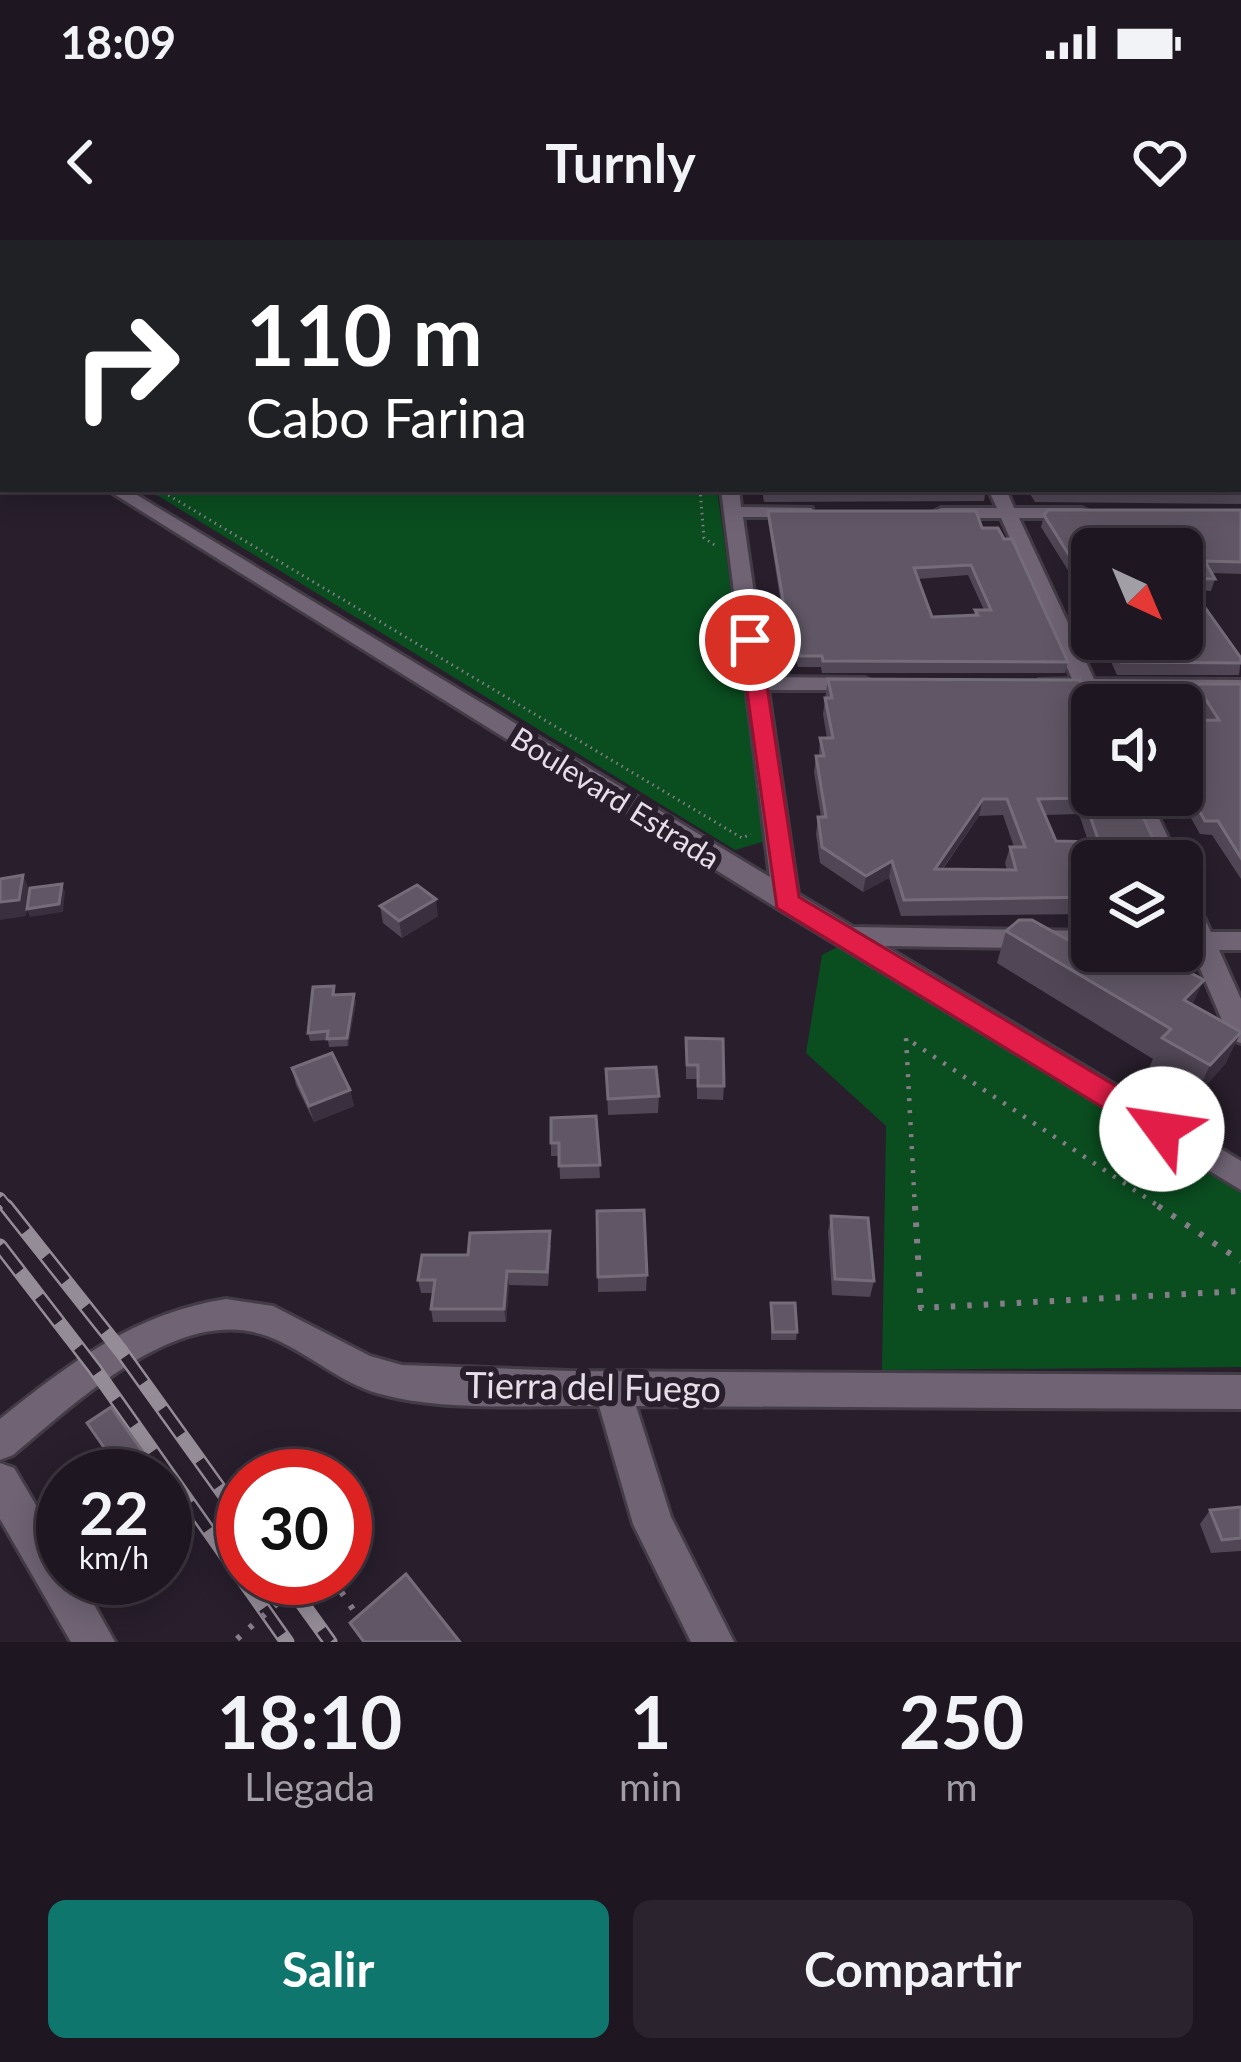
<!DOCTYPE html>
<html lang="es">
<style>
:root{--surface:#1e1621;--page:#2b232e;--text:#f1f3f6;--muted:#a19fa5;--line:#3c353f;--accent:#0f766e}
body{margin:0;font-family:Lato,sans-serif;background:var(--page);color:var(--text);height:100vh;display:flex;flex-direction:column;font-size:45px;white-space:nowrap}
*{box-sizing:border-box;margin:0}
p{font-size:39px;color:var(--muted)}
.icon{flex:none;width:66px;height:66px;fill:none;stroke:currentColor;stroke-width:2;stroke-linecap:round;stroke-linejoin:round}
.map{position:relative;height:1402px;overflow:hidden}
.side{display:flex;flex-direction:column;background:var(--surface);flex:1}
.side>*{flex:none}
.guide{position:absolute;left:0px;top:0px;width:1242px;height:252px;box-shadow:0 6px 30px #0003,0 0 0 3px var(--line);background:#202124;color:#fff;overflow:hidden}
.needle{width:78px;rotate:136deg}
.controls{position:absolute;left:1071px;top:288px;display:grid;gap:24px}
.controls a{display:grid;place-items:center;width:132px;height:132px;border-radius:18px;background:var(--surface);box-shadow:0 6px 30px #0003,0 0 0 3px var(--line);font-size:60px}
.speed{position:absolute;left:36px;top:1209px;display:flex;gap:24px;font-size:60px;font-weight:700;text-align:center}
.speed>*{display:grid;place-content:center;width:156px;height:156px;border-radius:50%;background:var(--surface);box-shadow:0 6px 30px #0003,0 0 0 3px var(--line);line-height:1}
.speed small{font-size:30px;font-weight:400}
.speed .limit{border:18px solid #d22;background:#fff;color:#111}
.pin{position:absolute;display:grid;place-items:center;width:102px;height:102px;color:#fff;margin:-51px;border:6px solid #fff;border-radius:50%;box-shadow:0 3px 12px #0007}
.me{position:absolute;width:132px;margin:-66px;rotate:301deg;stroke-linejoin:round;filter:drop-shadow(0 0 9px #0008)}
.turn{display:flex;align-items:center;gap:42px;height:252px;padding:0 48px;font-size:54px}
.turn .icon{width:156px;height:156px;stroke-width:2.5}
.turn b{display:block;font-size:84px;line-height:102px}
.eta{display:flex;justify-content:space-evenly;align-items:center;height:204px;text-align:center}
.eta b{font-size:72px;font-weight:700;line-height:84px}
.cta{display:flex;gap:24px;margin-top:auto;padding:24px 48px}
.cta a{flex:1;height:138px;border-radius:18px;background:var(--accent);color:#fff;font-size:48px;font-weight:700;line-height:138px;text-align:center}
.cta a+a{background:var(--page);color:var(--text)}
.status{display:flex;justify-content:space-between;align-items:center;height:84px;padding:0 60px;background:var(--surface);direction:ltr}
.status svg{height:33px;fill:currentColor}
header{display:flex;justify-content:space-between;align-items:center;height:156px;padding:0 48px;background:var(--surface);font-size:54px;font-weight:700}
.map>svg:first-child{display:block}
.green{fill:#0a4d1f}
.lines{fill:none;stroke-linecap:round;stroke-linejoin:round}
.service-casing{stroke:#433c47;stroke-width:10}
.minor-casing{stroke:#433c47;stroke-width:6}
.secondary-casing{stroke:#433c47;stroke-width:6}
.path-far2{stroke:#857d89;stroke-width:3;stroke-dasharray:1.5 4.5;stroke-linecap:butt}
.path-far1{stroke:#857d89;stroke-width:4.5;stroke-dasharray:3 9;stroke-linecap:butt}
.path{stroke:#857d89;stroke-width:6;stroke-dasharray:4.5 12;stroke-linecap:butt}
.service{stroke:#6f6374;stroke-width:8}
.minor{fill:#6f6374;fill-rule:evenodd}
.secondary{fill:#6f6374;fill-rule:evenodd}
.rail-far2-casing{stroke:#948c97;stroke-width:8}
.rail-far1-casing{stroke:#948c97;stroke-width:12}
.rail-casing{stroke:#948c97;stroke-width:15}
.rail-far2{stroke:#281e2c;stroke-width:4.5;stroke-dasharray:12;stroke-linecap:butt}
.rail-far1{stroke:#281e2c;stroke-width:8;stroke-dasharray:24;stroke-linecap:butt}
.rail{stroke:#281e2c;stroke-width:10;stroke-dasharray:32;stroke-linecap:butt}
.path-bridge{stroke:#857d89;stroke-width:6;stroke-dasharray:4.5 12;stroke-linecap:butt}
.wall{fill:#504655;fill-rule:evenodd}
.shaded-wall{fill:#392f3e}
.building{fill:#605665;stroke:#756c7a;stroke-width:3;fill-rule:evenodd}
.route{fill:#e11d48;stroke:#92132f;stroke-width:3}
.labels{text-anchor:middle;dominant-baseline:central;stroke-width:12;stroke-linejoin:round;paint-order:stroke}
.street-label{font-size:30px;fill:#e6dfe9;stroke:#281e2c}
.near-street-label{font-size:36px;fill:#e6dfe9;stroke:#281e2c}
</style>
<div class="status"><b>18:09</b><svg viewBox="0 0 49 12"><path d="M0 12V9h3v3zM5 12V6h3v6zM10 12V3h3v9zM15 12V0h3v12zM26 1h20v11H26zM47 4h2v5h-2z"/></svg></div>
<header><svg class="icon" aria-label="back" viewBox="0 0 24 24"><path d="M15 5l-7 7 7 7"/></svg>Turnly<svg class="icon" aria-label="heart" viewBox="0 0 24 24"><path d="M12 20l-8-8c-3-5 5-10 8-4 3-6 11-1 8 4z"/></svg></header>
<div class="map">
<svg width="1241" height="1402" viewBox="0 0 1241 1402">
<rect width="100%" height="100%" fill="#281e2c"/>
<!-- green -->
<g class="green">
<path d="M147 249H717L766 601 735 610Z"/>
<path d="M841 705 1241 951V1127L882 1130 886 886 806 813 822 715Z"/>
</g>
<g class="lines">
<!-- service casing -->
<g class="service-casing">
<path id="service" d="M23 3 32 0"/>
</g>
<!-- minor casing -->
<g class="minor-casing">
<g id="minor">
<path d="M878 0H890L892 3H880Z"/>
<path d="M0 173 3 174V185L0 184Z"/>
<path d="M106 249H127L770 637 721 249H739L741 267 812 268V276L806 277H743L766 437 865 438 876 444 865 450H768L798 654 853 687 1092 691V709L885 706 1241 921V950L777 668Z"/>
<path d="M988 249H1006L1014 268H1082L1091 273 1082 278H1019L1094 439 1241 440V452H1100L1106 465H1092V471L1078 452 1039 450V440L1072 439 1001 278H941L932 273 941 268H997Z"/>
<path d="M1124 555H1148L1179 621H1153Z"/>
<path d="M1182 647 1191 650 1211 692H1241V710H1219L1241 759V803L1231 800 1227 792 1192 710 1182 708Z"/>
<path d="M226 1059 273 1066 370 1116 402 1125 570 1131 1241 1135V1169L636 1166 671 1277 734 1402H691L633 1284 599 1166C532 1165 444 1172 380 1154 339 1143 307 1111 267 1096 178 1063 75 1164 13 1215L0 1220V1179C70 1123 135 1073 226 1059Z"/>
<path d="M0 1223 14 1228 63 1311V1338H79L115 1402H71L0 1279Z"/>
</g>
</g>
<!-- secondary casing -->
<g class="secondary-casing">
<rect id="secondary" x="0" y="142" width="3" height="10"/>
</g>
<!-- path-far2 -->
<g class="path-far2">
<path d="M158 249 742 598 751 594"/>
<path d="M700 249 704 298 716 306"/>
</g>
<!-- path-far1 -->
<path class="path-far1" d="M915 969 906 798 1163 969"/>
<!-- path -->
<g class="path">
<path d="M915 966 921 1068 1241 1051"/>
<path d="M1158 966 1241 1021"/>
<path d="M332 1338 358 1377"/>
</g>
<!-- service -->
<use href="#service" class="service"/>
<!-- minor -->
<use href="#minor" class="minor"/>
<!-- secondary -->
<use href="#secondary" class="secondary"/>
<!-- rail-far2 casing -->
<g class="rail-far2-casing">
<path id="rail-far2" d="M108 3 117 0"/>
</g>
<!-- rail-far1 casing -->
<g class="rail-far1-casing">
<path id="rail-far1" d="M0 958 9 969"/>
</g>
<!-- rail casing -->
<g class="rail-casing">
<g id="rail">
<path d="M6 966 121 1111 243 1281"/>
<path d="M0 1006 94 1128 287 1402"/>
<path d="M284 1338 330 1402"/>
</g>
</g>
<!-- rail-far2 -->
<use href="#rail-far2" class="rail-far2"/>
<!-- rail-far1 -->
<use href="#rail-far1" class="rail-far1"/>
<!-- rail -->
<use href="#rail" class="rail"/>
<!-- path-bridge -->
<path class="path-bridge" d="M237 1399 306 1338"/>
</g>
<!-- wall -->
<g class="wall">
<path d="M1241 144V264L1035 262 1027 249H1239V145Z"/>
<path d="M762 249H986L984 261 764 262Z"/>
<path d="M1241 270V334L1212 333 1215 339 1211 351 1193 350 1241 418 1239 435H1117L1101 399H1182L1092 309V379L1076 343 1041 287 1044 275Z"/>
<path d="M768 271 982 288 1068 422 1065 433H822L821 427H798L783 377 768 281ZM968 335 984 370H975L974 375 932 377 918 339Z"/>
<path d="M828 439 1133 555 1092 621V674L901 676 889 638 863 652 820 623 816 594 818 577H821L814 532 816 516H819L820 498H827L823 474ZM1079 574 1088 601H1056L1045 575ZM1003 575 1014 607H1010L1005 623 1007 630 943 629 979 576Z"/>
<path d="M1196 444H1241V639L1212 595 1200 594 1178 555H1182V481L1206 480 1192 457Z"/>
<path d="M380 666 438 676 402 698 383 683Z"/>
<path d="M1006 691 1183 728 1192 765 1241 792 1225 824 1195 858 1148 830 1153 819 997 723Z"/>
<path d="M335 755 356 762 348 806 329 807 328 800 310 801 308 793Z"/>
<path d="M686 798 724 846 723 860 697 859V839H686Z"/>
<path d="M292 828 350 850 354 866 314 882 296 845Z"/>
<path d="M606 829 659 856 658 873 608 875Z"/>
<path d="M596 876 600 938 560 939 559 916H551V903Z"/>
<path d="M597 971 647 1035 646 1051 598 1052Z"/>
<path d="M831 976 874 1041 870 1057 832 1055 828 992Z"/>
<path d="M551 1005 548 1046 509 1045 506 1082H433L431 1069 433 1053H421L418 1040 468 1015Z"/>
<path d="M771 1063 797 1092 796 1100H771Z"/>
<path d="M1241 1267V1311L1211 1313 1200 1284 1210 1270Z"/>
</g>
<!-- shaded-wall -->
<g class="shaded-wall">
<path d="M983 559 979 576 931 645 935 629Z"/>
<path d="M892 621 889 638 863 652 866 636Z"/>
<path d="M23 635 30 652 62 644 65 652 63 672 30 677 27 670 26 676 0 680V662Z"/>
<path d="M436 659 438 676 402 698 399 681Z"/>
<path d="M1204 740 1189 772 1184 760Z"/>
<path d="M354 754 356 762 348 806 347 798Z"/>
<path d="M1241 792 1225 824 1195 858 1210 825Z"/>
<path d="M350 850 354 866 314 882 309 866Z"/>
<path d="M507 1031 509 1045 506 1082 504 1069Z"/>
<path d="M145 1215 153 1230 144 1236H123L121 1232Z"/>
</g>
<!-- building -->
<g class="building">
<path d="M909 0H1241V46H1239V3H910Z"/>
<path d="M1239 60H1241V129L1239 131Z"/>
<path d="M1239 142V145L1241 144V252L1037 251 1036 249H1239Z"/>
<path d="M764 249H986L987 250 765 251Z"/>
<path d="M1048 270H1241V322L1205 321 1215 339 1184 338 1241 418V423L1121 422 1110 399H1182V309H1092V359L1079 331 1044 275Z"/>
<path d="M768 271H976L982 288H998L1004 299H1012L1068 422 823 421 822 416H800L784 366ZM971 325 991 370H975L978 375 932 377 914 328Z"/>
<path d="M828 439 1080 440 1092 465V555H1133L1163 621H1092V657L904 660 892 621 866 636 822 607 818 577H826L816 516H824L820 498H833L825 458H832ZM1084 558 1099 602 1056 601 1038 559ZM983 559H1007L1025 607H1010L1016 630 935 629Z"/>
<path d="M1196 444H1241V618L1218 581H1205L1182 540V481L1219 480Z"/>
<path d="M23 635 19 660 0 662V639Z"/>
<path d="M62 644 59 664 27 669 30 648Z"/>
<path d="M417 645 436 659 399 681 380 666Z"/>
<path d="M1019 680H1032L1077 705 1092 691V711H1181L1189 715 1178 726 1204 740 1184 760 1241 792 1210 825 1162 798 1171 789 1006 691Z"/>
<path d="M334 746 333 755 354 754 347 798 327 799 328 791 308 793 313 747Z"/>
<path d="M686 798 723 799 724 846H698V825H687Z"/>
<path d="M332 813 350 850 309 866 292 828Z"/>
<path d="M656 827 659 856 608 859 606 829Z"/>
<path d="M596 876 600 925 559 926V903H551V878Z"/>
<path d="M644 970 647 1035 598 1037 597 971Z"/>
<path d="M831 976 868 978 874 1041 835 1039Z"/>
<path d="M550 991 547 1032 507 1031 504 1069H431L435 1040H418L422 1015H468L470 993Z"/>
<path d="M771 1063H795L797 1092H773Z"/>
<path d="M111 1167 145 1215 121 1232 87 1183Z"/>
<path d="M1241 1267V1298L1222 1300 1210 1270Z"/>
<path d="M406 1334 460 1402H364L350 1383Z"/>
</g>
<!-- route -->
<path class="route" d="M750 394 760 400 799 657 1173 880 1177 889 1173 897 1162 901 1151 897 777 668 740 400Z"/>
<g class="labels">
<!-- street labels -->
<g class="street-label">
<text transform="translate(616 557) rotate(32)">Boulevard Estrada</text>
</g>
<!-- near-street labels -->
<g class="near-street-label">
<text transform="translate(593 1146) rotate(1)">Tierra del Fuego</text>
</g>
</g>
</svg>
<div class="controls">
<a><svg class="needle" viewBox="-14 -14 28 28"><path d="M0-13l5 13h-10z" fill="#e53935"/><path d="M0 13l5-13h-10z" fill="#a19fa5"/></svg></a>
<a><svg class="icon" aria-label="sound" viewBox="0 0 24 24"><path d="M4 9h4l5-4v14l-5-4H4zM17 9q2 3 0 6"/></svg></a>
<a><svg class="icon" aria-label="layers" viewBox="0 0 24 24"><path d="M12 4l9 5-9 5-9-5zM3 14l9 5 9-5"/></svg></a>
</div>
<div class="speed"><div>22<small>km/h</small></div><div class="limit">30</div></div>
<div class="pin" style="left:750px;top:400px;background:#d93025"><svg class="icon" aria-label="arrive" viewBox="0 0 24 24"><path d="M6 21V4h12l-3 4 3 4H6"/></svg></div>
<svg class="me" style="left:1162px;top:889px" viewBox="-20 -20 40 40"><circle r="19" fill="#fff"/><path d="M0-13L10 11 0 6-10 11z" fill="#e11d48"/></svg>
<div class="guide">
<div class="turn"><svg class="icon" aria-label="right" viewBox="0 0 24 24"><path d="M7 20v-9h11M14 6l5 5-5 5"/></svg><div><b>110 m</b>Cabo Farina</div></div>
</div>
</div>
<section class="side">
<div class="eta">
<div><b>18:10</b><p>Llegada</p></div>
<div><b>1</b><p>min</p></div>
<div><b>250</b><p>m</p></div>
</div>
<div class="cta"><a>Salir</a><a>Compartir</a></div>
</section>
